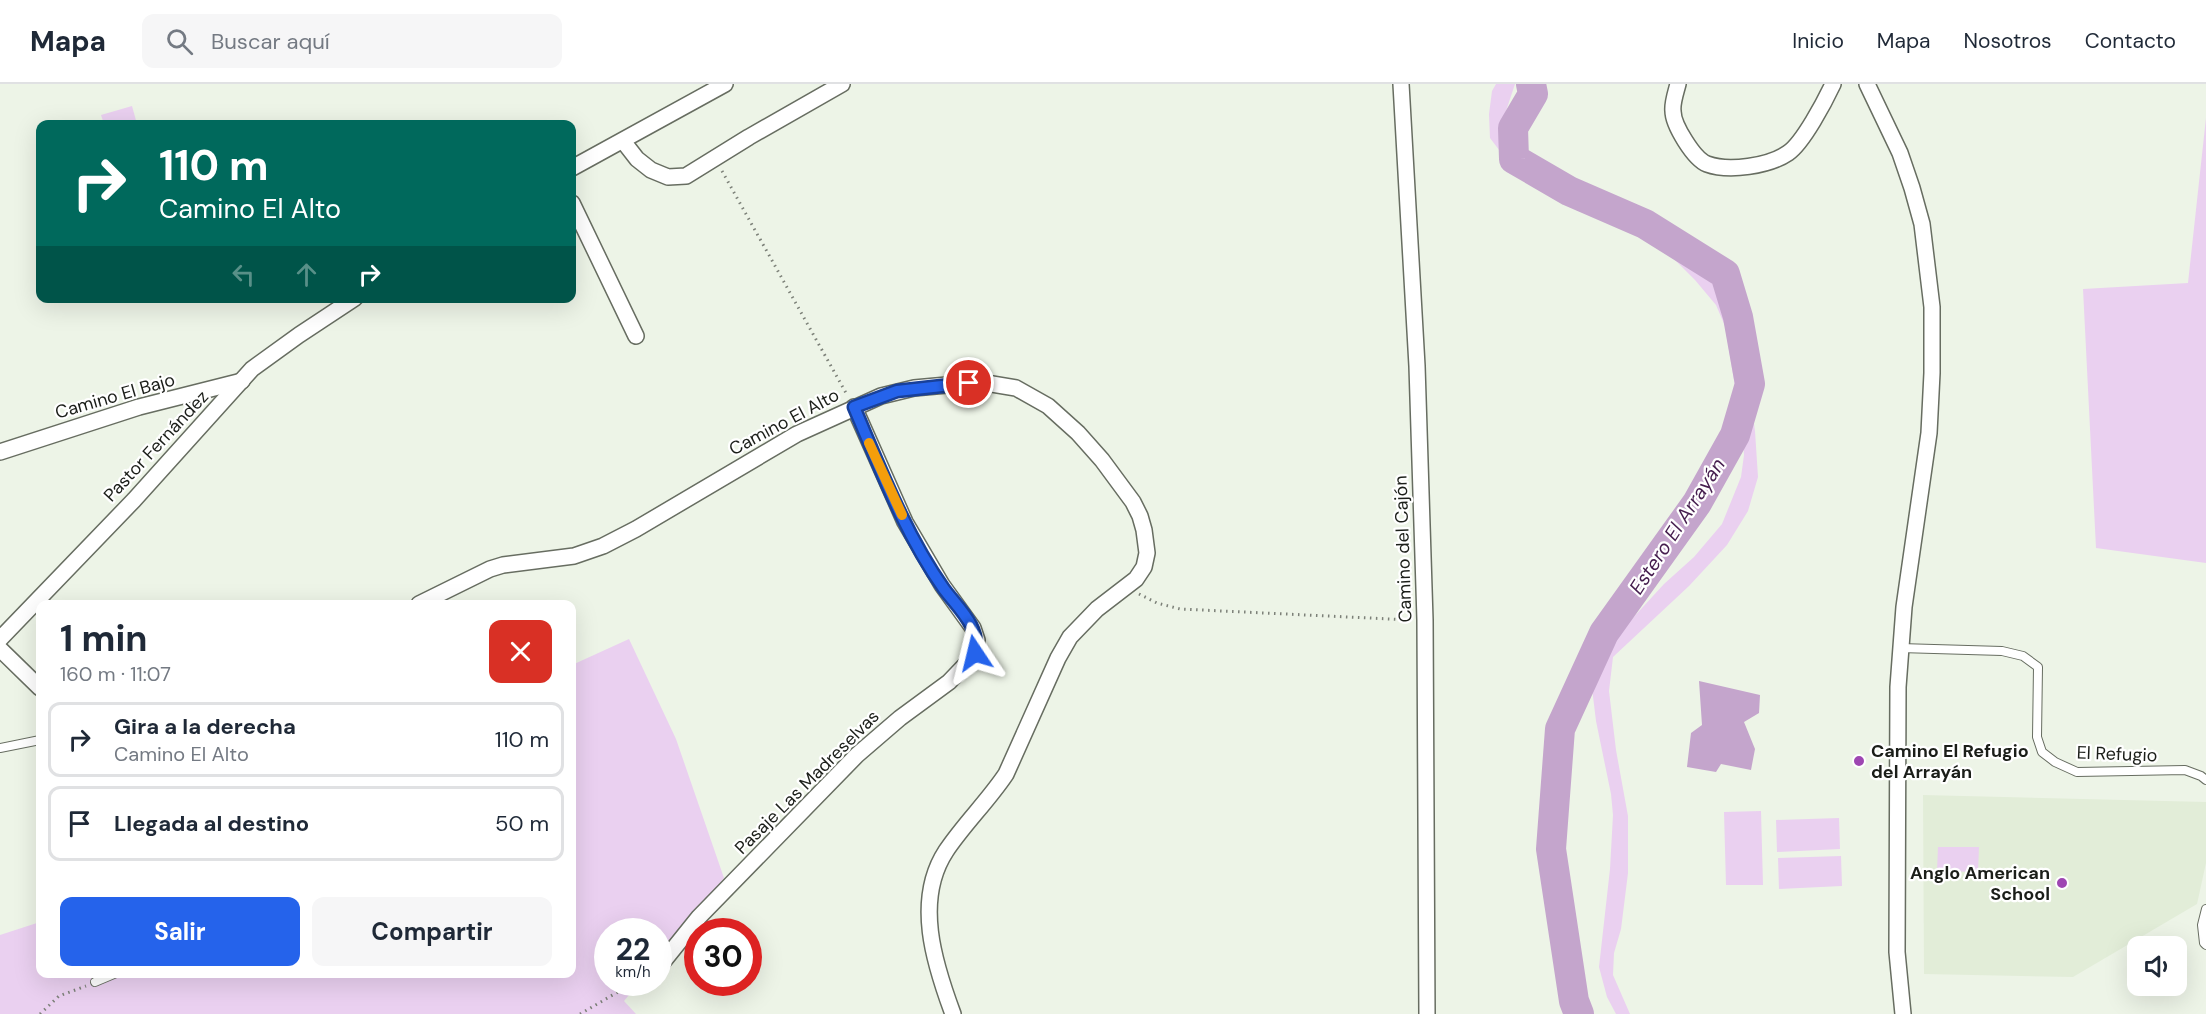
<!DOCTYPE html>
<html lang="es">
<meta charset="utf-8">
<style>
:root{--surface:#fff;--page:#f6f6f7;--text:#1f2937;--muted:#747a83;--line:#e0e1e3;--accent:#2563eb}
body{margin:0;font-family:"DM Sans",sans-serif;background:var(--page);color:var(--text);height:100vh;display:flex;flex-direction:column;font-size:22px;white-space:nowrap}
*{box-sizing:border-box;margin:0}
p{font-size:20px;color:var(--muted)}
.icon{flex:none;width:33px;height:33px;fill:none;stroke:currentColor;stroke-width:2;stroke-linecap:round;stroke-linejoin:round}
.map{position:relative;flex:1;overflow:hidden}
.drawer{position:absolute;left:36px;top:516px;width:540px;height:378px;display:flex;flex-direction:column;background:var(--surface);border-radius:12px;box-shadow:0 6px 24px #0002}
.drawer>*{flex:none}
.hud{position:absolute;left:36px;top:36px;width:540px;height:183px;border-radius:12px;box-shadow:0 6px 24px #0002;background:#00695c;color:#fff;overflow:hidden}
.tools{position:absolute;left:2127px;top:852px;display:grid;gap:12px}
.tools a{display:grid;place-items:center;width:60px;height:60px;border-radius:12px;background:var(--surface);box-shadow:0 6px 24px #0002;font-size:30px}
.speed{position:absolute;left:594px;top:834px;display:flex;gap:12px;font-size:30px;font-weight:700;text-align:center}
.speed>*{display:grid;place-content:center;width:78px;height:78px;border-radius:50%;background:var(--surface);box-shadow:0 6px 24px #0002;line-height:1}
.speed small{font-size:15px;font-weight:400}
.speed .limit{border:9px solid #d22;background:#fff;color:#111}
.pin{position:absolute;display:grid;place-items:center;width:51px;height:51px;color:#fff;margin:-26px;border:3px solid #fff;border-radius:50%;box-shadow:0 2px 6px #0007}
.me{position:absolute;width:66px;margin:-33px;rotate:350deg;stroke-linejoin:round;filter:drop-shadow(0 0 4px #0008)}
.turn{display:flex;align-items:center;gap:21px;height:126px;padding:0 24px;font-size:27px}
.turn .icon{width:78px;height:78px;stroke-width:2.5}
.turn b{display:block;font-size:42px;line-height:51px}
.lanes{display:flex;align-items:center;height:57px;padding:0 24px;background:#0003;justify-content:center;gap:30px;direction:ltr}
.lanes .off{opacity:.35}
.round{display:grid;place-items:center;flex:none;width:63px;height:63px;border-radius:12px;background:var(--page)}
.headline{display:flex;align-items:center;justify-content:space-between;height:102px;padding:0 24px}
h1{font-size:36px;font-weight:700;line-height:45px}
.button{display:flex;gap:12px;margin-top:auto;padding:12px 24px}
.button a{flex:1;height:69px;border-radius:12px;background:var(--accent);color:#fff;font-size:24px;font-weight:700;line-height:69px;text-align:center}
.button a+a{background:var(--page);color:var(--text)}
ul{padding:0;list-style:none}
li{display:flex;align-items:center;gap:18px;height:75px;margin:0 12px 9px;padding:0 12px;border:3px solid var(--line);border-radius:12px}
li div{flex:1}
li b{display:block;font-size:22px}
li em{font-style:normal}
header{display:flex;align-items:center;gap:36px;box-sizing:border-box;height:84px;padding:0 30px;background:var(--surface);border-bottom:2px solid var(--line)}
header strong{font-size:28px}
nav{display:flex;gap:33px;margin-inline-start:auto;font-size:21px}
.search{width:420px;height:54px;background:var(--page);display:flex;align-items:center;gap:15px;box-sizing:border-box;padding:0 21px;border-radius:12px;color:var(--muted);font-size:22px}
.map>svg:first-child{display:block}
.built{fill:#e2edd8}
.green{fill:#ead0f0}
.water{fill:#c4a5cc}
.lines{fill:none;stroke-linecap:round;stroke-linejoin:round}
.river{stroke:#c4a5cc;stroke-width:30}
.lane-casing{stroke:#676d61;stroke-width:10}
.street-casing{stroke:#676d61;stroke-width:18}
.path{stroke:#7c8078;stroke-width:3;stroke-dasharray:1.5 4.5;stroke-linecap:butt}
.lane{stroke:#fff;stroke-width:8}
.street{stroke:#fff;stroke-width:15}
.route-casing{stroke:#184099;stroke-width:15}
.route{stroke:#2563eb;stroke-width:10}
.slow{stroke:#f59e0b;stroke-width:10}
.poi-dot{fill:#9e46b2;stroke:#fff;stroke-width:2}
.labels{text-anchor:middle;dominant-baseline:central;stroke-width:4.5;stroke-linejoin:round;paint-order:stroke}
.street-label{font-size:18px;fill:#1b1e19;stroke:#fff}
.poi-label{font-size:18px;font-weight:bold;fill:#1b1e19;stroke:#fff;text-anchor:start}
.water-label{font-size:20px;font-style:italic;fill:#451d4e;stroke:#fff}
</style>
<header>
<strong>Mapa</strong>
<div class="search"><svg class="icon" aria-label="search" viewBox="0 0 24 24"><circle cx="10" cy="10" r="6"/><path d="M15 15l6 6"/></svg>Buscar aquí</div>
<nav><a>Inicio</a><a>Mapa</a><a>Nosotros</a><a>Contacto</a></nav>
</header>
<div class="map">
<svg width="2206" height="930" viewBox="0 0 2206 930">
<rect width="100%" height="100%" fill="#edf4e7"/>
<!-- built -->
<path class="built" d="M1923 711 2206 718V779L2197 820 2073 893 1924 890Z"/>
<!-- green -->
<g class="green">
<path d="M1496 0H1515L1505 30 1507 52 1514 63 1537 88 1552 95 1585 105 1620 123 1698 179 1717 200 1736 228 1743 256 1755 347 1758 393 1748 427 1727 461 1689 502 1613 573 1609 607 1616 666 1628 732V789L1621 845 1614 869 1613 891 1630 930H1616L1607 913 1599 883 1610 785 1613 731 1611 710 1596 637 1591 596 1592 584 1608 561 1664 500 1694 473 1722 440 1741 393 1744 371 1742 345 1725 242 1716 221 1695 196 1675 176 1623 138 1553 111 1515 87 1490 54 1489 30 1492 7Z"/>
<path d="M132 22 137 40H104L101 31Z"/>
<path d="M2206 34V479L2096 464 2083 205 2188 199Z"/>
<path d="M629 555 676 655 724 794 659 875 658 848H608V898L639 899 624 917 636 930H0V851L40 838V890H572V581Z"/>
<path d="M1761 727 1763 801H1726L1724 728Z"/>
<path d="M1839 734 1840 765 1777 768 1776 736Z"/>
<path d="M1938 763H1979L1978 788 1937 787Z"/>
<path d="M1841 772 1842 802 1779 805 1778 774Z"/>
</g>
<!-- water -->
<path class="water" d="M1699 597 1760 611 1759 629 1744 638 1755 665 1751 686 1721 680 1716 688 1687 683 1691 649 1702 641Z"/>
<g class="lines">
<!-- river -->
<path class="river" d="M1531 0 1533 10 1513 44 1514 75 1569 107 1645 140 1725 190 1738 233 1750 300 1735 351 1697 419 1604 549 1560 645 1551 765 1574 917 1579 930"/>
<!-- lane casing -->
<g class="lane-casing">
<g id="lane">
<path d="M1900 564 2002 567 2023 572 2038 583 2037 653 2042 668 2055 678 2077 688 2185 686 2201 692 2206 696"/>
<path d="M0 664 40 656"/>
<path d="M2206 825 2202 841 2204 859 2206 861"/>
<path d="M95 898 114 890"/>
</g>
</g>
<!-- street casing -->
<g class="street-casing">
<g id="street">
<path d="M1401 0 1417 282 1425 536 1427 930"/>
<path d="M1678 0C1676 8 1672 19 1673 27 1673 41 1694 75 1707 80 1729 88 1769 82 1788 69 1803 59 1825 17 1833 0"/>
<path d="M1867 0 1900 69 1912 104 1922 140 1932 223V289L1929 349 1904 523 1898 603 1897 868 1903 930"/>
<path d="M623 57 637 75 651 86 668 93 686 92 749 53 842 0"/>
<path d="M572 84 725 0"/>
<path d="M572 119 636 252"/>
<path d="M0 368 139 323 242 297"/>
<path d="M419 520 490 485 503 481 574 472 603 462 636 445 797 350 881 312 914 304 969 299 992 300 1016 304 1048 322 1078 349 1102 376 1133 418 1140 432 1144 446 1147 469 1144 483 1136 495 1097 525 1070 553 1058 574 1006 690C988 717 964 740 946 767 914 816 934 879 953 930"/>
<path d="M0 555 134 416 252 285 299 251 355 214"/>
<path d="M0 565 40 604"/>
<path d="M658 884 699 833 857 671 900 634 949 598 972 574 975 569 977 556 973 544 942 501 905 438 854 323"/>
</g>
</g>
<!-- path -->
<g class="path">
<path d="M722 87 846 309"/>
<path d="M1139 510 1157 519 1180 525 1411 536"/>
<path d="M40 930 59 912 86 902"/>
<path d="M580 930 635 898"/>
</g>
<!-- lane -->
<use href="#lane" class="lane"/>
<!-- street -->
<use href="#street" class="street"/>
</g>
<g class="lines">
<!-- route casing -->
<g class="route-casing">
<path id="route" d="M969 299 897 307 854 323C880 384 905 450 944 505 958 524 981 543 975 569"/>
</g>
<!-- route -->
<use href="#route" class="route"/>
<!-- slow -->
<path class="slow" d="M869 359 902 431"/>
</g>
<!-- markers -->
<g class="poi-dot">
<circle cx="1859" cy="677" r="6"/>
<circle cx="2062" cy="799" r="6"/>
</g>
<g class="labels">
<!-- street labels -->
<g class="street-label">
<text transform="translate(115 312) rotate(-16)">Camino El Bajo</text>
<text transform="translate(784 338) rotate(-28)">Camino El Alto</text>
<text transform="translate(156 362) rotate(-47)">Pastor Fernández</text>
<text transform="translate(1403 465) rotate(-92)">Camino del Cajón</text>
<text transform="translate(2117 670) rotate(2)">El Refugio</text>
<text transform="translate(807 698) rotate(-45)">Pasaje Las Madreselvas</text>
</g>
<!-- poi labels -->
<g class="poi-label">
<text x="1871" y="667">Camino El Refugio<tspan x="1871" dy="21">del Arrayán</tspan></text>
<text x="2050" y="789" text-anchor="end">Anglo American<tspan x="2050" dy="21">School</tspan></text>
</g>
<!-- water labels -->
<g class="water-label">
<text transform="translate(1677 442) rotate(-57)">Estero El Arrayán</text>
</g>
</g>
</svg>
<div class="tools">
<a><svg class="icon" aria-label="sound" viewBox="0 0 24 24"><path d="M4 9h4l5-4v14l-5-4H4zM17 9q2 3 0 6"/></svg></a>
</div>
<div class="speed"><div>22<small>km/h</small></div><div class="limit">30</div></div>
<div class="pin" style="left:969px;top:299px;background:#d93025"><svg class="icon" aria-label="arrive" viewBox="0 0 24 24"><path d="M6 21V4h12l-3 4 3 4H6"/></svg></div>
<svg class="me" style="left:975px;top:569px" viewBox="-20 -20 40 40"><path d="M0-17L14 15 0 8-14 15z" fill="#2563eb" stroke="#fff" stroke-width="4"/></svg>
<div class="hud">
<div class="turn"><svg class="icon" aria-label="right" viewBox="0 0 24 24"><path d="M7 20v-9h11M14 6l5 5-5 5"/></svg><div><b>110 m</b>Camino El Alto</div></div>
<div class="lanes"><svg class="icon off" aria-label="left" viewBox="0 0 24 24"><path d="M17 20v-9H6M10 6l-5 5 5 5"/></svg><svg class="icon off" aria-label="ahead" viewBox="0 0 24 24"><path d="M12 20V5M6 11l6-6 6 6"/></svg><svg class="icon" aria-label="right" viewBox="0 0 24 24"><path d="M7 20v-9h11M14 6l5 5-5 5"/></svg></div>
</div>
<section class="drawer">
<div class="headline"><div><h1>1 min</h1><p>160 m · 11:07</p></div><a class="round" style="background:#d93025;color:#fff"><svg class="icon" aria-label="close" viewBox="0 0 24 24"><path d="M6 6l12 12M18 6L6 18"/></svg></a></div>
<ul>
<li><svg class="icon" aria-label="right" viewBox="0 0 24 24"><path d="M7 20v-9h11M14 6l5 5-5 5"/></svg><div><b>Gira a la derecha</b><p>Camino El Alto</p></div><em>110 m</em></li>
<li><svg class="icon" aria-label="arrive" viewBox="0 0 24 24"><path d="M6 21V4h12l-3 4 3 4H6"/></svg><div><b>Llegada al destino</b></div><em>50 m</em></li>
</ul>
<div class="button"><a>Salir</a><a>Compartir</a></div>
</section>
</div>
